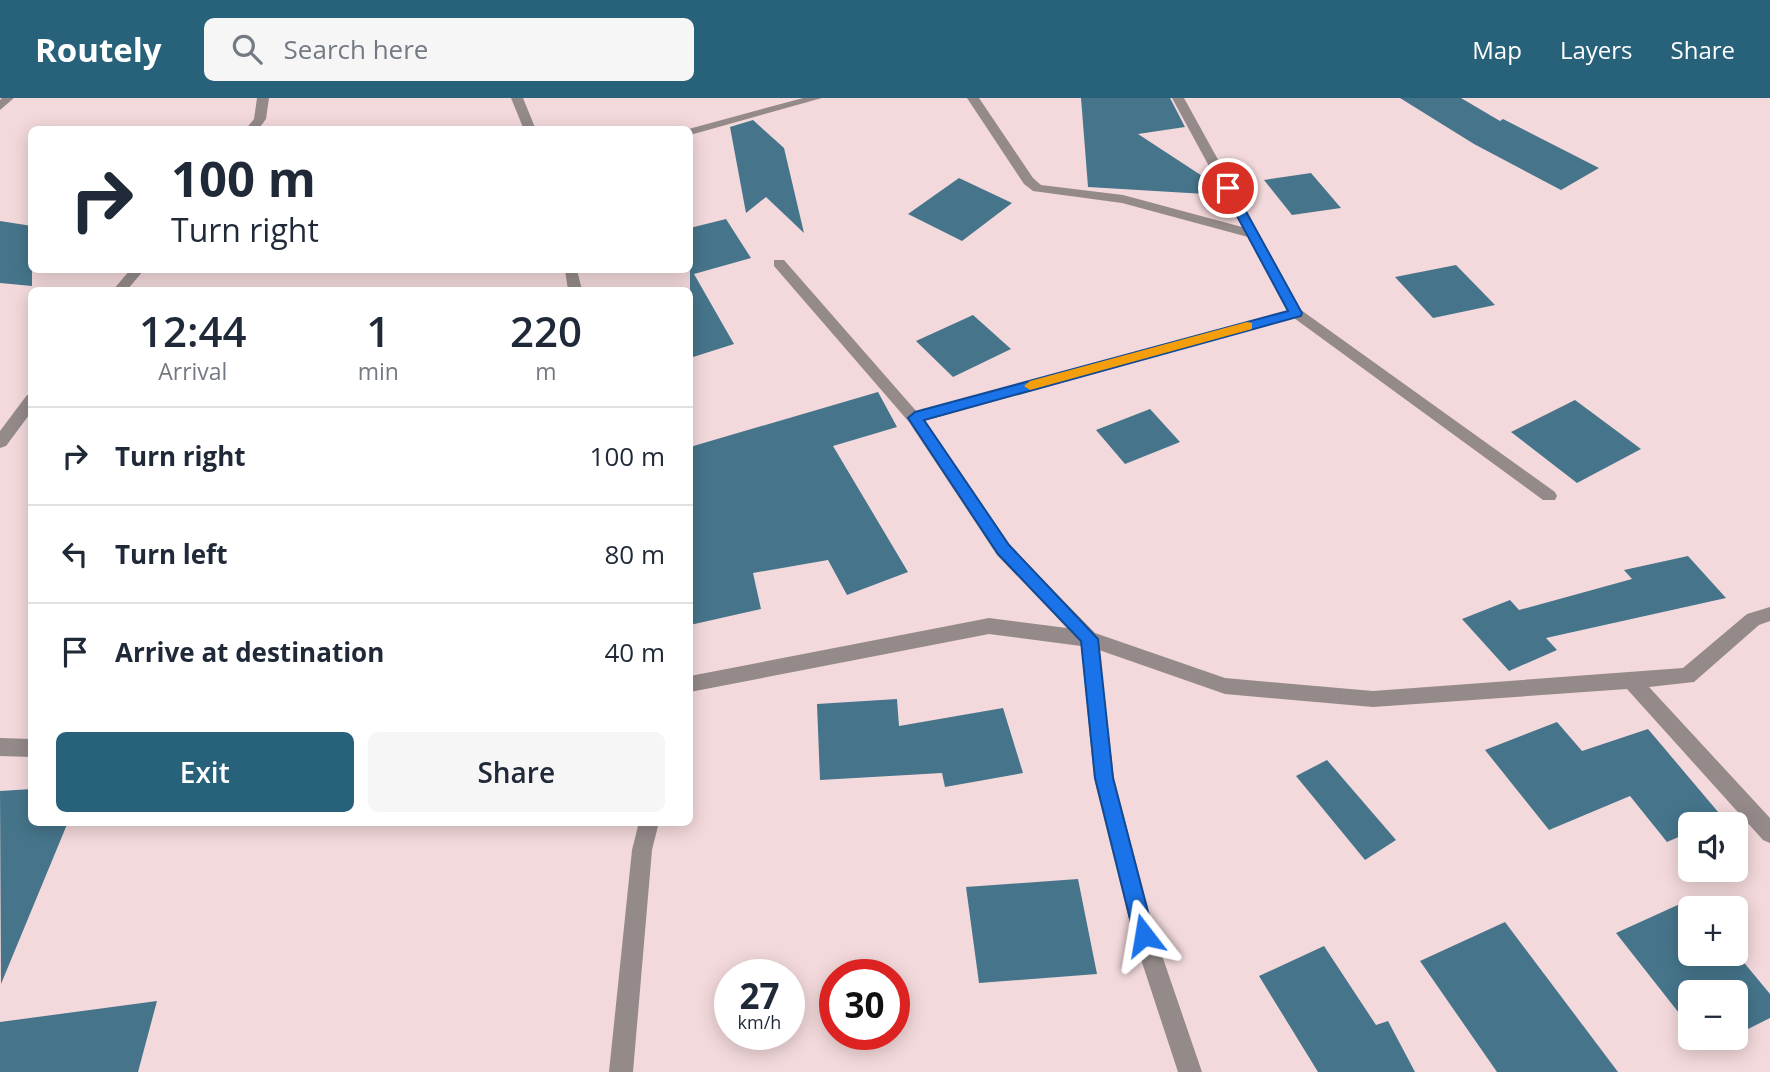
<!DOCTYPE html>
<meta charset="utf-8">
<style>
:root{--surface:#fff;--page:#f6f6f7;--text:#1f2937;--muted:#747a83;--line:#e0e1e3;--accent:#27617a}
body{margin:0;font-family:"Open Sans",sans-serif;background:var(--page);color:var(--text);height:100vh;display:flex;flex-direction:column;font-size:26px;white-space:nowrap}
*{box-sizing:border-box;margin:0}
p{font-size:23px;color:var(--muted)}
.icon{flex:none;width:38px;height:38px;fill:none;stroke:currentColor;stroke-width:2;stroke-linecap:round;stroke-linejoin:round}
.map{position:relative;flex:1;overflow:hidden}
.side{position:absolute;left:28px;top:189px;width:665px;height:539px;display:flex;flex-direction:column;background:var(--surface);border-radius:10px;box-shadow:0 4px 18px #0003}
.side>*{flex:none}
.banner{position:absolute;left:28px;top:28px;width:665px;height:147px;border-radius:10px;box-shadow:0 4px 18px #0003;background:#fff;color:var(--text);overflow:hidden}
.buttons{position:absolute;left:1678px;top:714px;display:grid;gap:14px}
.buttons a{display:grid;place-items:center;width:70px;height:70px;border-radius:10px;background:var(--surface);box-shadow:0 4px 18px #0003;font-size:35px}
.speed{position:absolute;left:714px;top:861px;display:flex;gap:14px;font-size:35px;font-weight:700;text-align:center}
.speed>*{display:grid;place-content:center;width:91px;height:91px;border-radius:50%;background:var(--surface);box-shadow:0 4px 18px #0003;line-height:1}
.speed small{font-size:18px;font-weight:400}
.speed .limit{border:10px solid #d22;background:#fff;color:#111}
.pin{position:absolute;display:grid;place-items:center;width:60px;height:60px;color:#fff;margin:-30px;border:4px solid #fff;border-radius:50%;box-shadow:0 2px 7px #0007}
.me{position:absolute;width:77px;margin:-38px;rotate:346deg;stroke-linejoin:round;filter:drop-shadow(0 0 5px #0008)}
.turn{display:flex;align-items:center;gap:24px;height:147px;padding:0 28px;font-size:32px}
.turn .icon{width:91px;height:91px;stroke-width:2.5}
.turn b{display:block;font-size:49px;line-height:60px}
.eta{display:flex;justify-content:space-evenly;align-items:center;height:119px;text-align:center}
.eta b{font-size:42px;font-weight:600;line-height:49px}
.button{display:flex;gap:14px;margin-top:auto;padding:14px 28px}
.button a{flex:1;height:80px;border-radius:10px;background:var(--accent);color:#fff;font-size:28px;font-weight:600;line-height:80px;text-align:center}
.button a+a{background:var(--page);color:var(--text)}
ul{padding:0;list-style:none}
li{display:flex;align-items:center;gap:21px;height:98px;padding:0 28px;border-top:2px solid var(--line)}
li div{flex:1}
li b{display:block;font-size:26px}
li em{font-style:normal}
header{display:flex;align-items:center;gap:42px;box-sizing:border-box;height:98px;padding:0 35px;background:var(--accent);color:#fff}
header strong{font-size:33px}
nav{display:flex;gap:38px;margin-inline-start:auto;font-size:24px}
.search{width:490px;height:63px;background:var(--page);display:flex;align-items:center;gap:18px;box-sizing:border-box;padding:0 24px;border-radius:10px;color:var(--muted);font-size:26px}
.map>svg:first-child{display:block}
.building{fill:#46758b}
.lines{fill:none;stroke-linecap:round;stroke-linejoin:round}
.minor{fill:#958a8a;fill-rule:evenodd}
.route{fill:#1a73e8;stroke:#114b97;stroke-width:2}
.slow{fill:#f59e0b}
</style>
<header>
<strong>Routely</strong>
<div class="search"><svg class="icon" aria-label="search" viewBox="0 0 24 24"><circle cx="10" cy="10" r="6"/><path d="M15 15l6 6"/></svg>Search here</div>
<nav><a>Map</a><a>Layers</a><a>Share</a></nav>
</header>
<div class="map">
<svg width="1770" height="974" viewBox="0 0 1770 974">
<rect width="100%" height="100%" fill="#f3d9db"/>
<!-- building -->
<g class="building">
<path d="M1081 0H1170L1185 29 1138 36 1216 87 1222 97 1088 89Z"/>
<path d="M1400 0H1461L1500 23 1503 21 1599 70 1561 92 1474 46Z"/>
<path d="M753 22 784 50 804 135 766 99 746 115 730 29Z"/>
<path d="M1311 75 1341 110 1292 117 1264 82Z"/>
<path d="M959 80 1012 105 962 143 908 116Z"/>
<path d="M726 121 751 160 694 176 734 246 690 260V130Z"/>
<path d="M0 123 32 128V188L0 185Z"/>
<path d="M1456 167 1495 207 1433 220 1395 179Z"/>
<path d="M973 217 1011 251 953 279 916 243Z"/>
<path d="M878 294 897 329 833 348 908 474 847 497 828 462 753 475 761 511 690 527V349Z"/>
<path d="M1575 302 1641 351 1577 385 1511 334Z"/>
<path d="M1150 311 1180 344 1125 366 1096 332Z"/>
<path d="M1688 458 1726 500 1546 540 1557 552 1509 573 1462 521 1510 502 1519 512 1632 481 1624 472Z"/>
<path d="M897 601 899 628 1003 610 1023 675 945 689 942 675 820 682 817 606Z"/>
<path d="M1557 624 1582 653 1648 631 1724 721 1711 726H1690V734L1667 744 1630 698 1549 732 1485 652Z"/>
<path d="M1327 662 1396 742 1365 762 1296 678Z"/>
<path d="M32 691V724H68L1 886 0 693Z"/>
<path d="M1078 781 1097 876 979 885 966 789Z"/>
<path d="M1691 801 1698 810H1690V856L1736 855 1770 896V920L1736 937V894H1690V929L1616 835Z"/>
<path d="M1505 824 1618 974H1497L1420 863Z"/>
<path d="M1324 848 1376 927 1388 923 1415 974H1318L1259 878Z"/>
<path d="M157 903 138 974H0V924Z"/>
</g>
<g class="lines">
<!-- minor -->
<g class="minor">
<path d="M2 0H14L0 12V2Z"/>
<path d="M257 0H269L266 21 258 32H245L254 21Z"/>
<path d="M511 0H523L536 32H524Z"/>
<path d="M803 0H822L690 37V32H685Z"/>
<path d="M967 0H979L1033 80 1041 87 1123 97 1242 129 1172 0H1184L1301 212 1555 394 1557 398 1555 402H1543L1294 220 924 323 1009 447 1095 535 1225 580 1373 593 1683 570 1747 516 1770 509V523L1759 527 1694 584 1649 589 1770 720V745L1763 742 1627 591 1373 609 1225 596 1099 552 1114 680 1155 837 1202 974H1178L1133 837 1094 680 1081 548 989 536 690 594V578L989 520 1067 530 997 457 909 324 774 168V162H784L917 314 1288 213 1248 139 1122 105 1033 93 1024 86Z"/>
<path d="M130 172H144L127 192H113Z"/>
<path d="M565 172H577L582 192H568Z"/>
<path d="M32 296V313L6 348 0 350V333L27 297Z"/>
<path d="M0 640 32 641V659L0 658Z"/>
<path d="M639 724H659L652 752 633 974H609L632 752Z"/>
</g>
</g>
<!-- route -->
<path class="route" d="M1228 87 1233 90 1302 215 1301 218 924 322 1009 447 1098 541 1113 680 1154 837 1151 844 1144 847 1137 844 1134 837 1095 680 1081 543 998 456 908 320 915 314 1288 213 1222 90Z"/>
<!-- slow -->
<path class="slow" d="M1247 224 1252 225V231L1030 292 1024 288 1030 283Z"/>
</svg>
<div class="buttons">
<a><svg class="icon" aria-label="sound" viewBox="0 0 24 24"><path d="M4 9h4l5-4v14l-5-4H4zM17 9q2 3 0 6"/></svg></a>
<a>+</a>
<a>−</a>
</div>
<div class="speed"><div>27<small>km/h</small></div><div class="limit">30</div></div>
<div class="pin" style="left:1228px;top:90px;background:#d93025"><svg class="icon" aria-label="arrive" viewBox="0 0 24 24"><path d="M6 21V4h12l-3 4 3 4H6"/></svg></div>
<svg class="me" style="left:1144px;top:837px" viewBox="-20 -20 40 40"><path d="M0-17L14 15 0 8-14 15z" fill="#1a73e8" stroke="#fff" stroke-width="4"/></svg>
<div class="banner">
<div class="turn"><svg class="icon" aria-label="right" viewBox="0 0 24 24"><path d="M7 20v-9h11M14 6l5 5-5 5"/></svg><div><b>100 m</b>Turn right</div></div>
</div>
<section class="side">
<div class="eta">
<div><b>12:44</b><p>Arrival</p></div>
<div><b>1</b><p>min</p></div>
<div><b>220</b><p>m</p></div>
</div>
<ul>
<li><svg class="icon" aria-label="right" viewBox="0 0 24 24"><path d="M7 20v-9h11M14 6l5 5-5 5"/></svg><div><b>Turn right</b></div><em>100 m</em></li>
<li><svg class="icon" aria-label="left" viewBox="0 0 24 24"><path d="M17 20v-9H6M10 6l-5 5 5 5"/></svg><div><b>Turn left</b></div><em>80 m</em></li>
<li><svg class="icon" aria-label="arrive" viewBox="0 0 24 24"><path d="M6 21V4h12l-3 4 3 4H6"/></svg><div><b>Arrive at destination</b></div><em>40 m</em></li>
</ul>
<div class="button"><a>Exit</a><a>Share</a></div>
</section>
</div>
